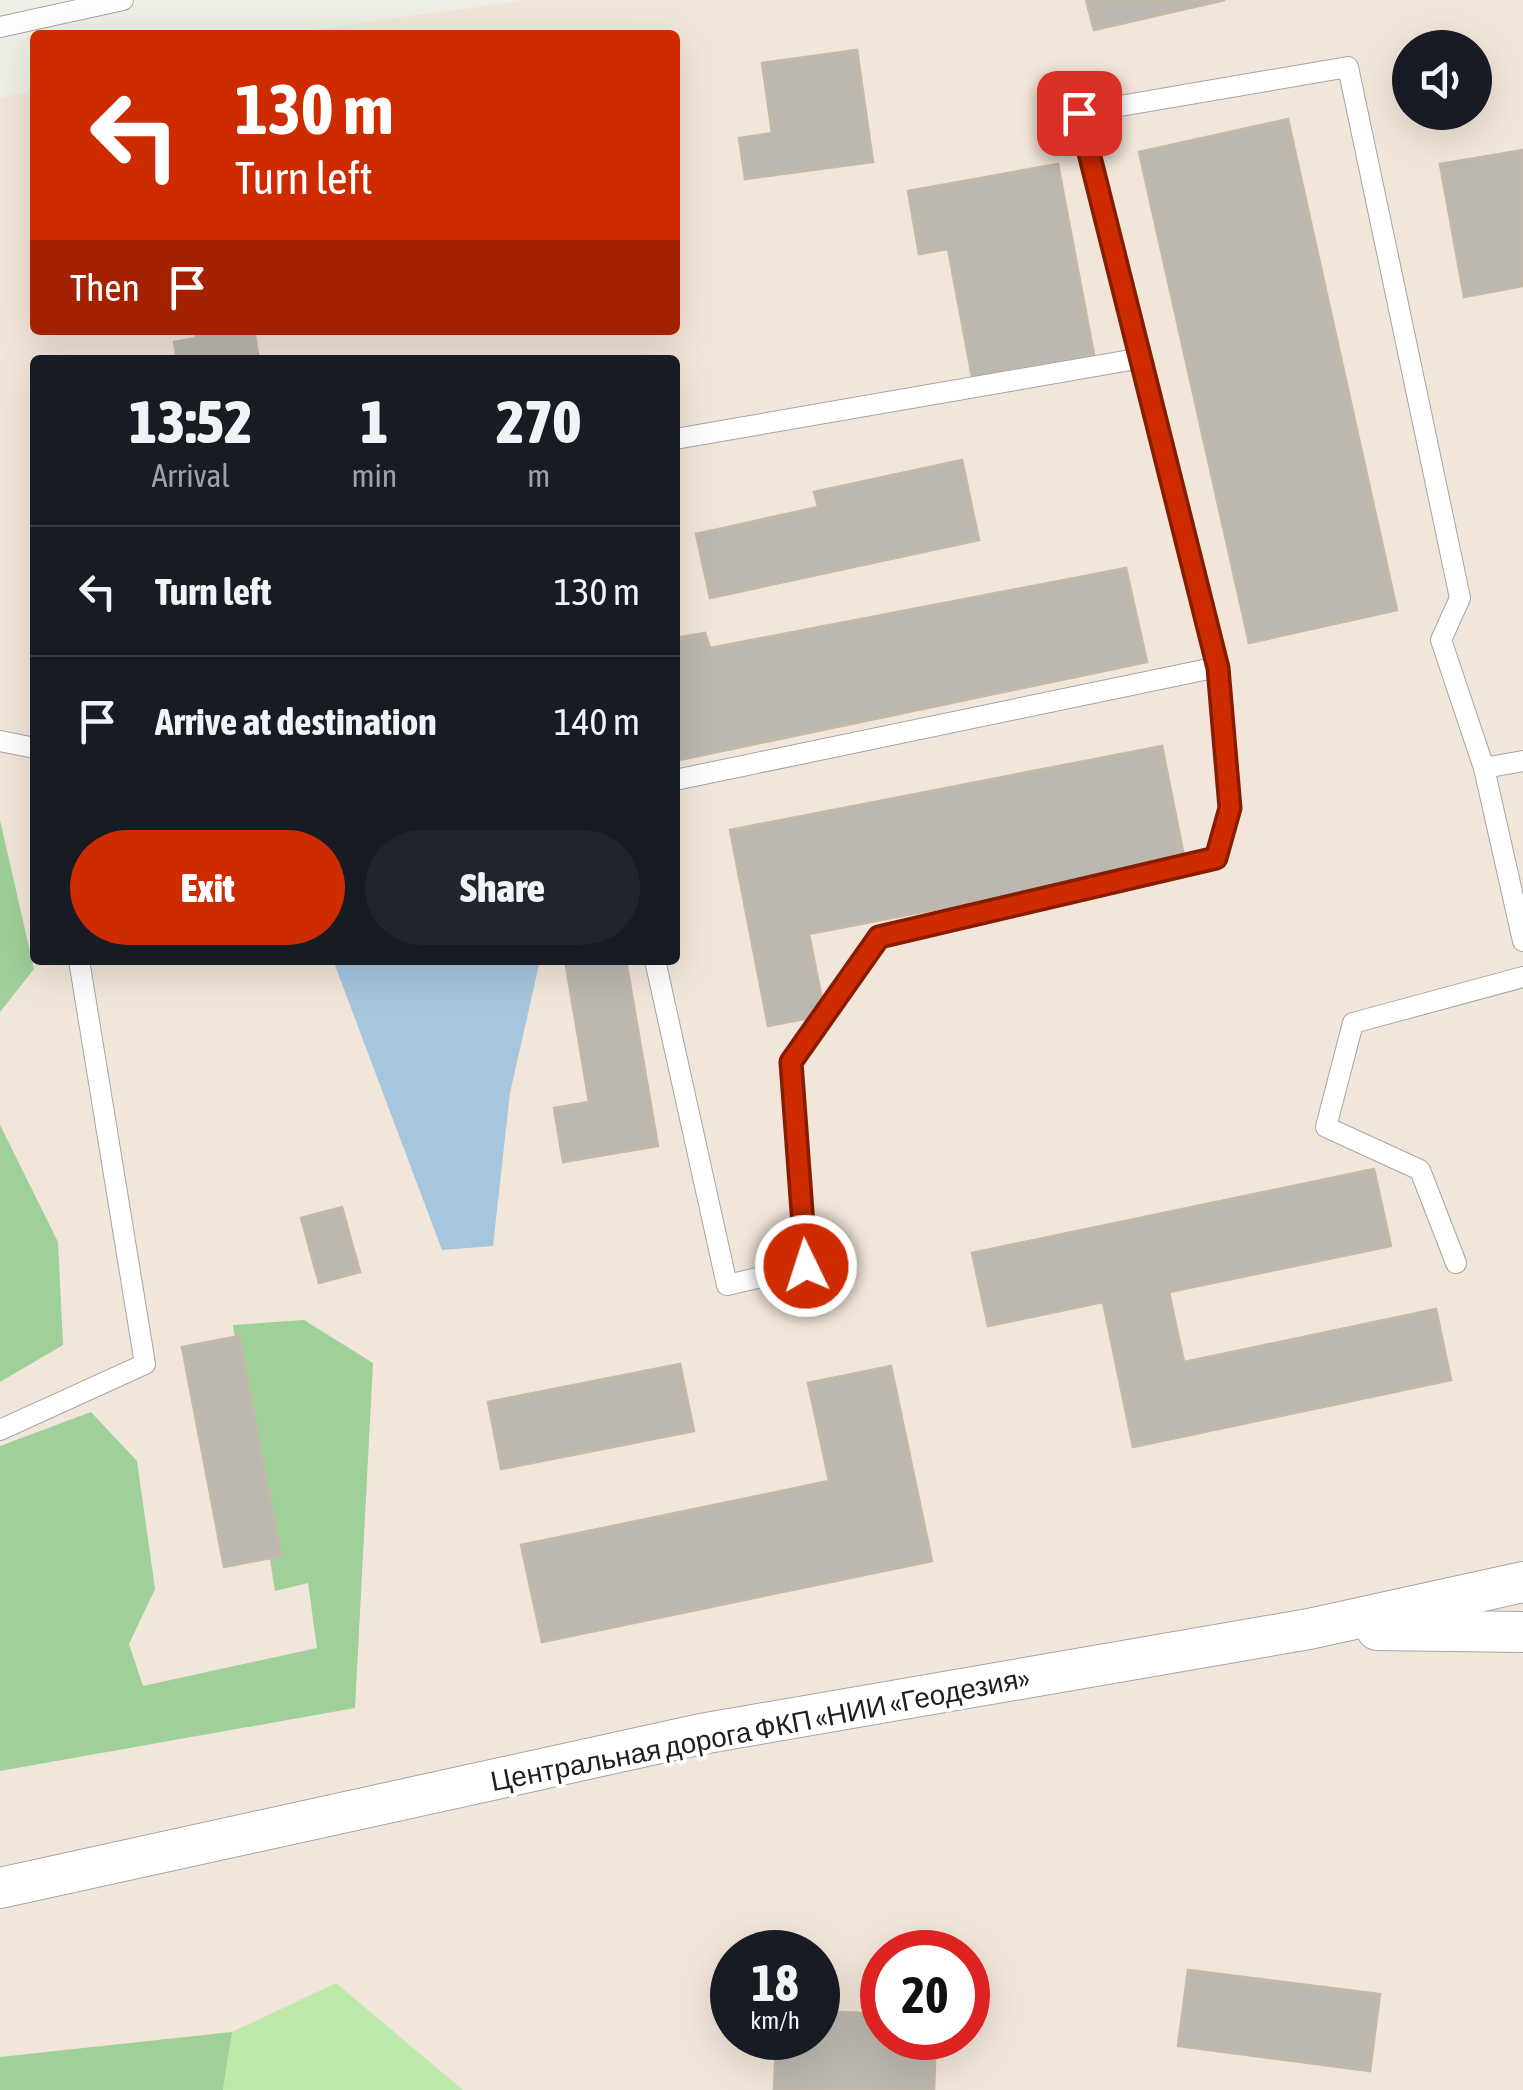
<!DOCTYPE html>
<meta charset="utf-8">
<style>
:root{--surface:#171b24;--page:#20242c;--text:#f1f3f6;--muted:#9ea1a6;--line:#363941;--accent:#cf2b00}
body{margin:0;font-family:"Asap Condensed",sans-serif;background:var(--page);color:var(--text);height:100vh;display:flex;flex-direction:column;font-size:38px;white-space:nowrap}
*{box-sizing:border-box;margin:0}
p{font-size:32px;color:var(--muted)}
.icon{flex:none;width:55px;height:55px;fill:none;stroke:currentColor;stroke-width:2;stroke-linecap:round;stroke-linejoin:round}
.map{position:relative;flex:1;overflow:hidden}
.sheet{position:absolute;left:30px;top:355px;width:650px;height:610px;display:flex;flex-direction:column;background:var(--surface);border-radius:10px;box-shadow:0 10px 40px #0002}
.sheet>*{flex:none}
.guide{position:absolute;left:30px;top:30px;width:650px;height:305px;border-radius:10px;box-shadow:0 10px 40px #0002;background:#cf2b00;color:#fff;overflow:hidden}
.controls{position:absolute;left:1392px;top:30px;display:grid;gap:20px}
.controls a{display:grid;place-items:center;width:100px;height:100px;border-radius:50%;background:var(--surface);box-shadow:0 10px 40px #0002;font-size:50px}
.speed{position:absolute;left:710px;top:1930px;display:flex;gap:20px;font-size:50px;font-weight:700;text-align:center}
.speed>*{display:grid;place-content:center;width:130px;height:130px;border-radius:50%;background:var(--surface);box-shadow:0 10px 40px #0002;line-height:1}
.speed small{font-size:25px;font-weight:400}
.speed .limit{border:15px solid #d22;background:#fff;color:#111}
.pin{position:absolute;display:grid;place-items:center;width:85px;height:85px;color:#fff;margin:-42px;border-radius:20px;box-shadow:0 5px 15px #0006}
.me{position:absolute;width:110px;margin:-55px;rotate:356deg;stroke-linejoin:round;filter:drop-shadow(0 0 8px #0008)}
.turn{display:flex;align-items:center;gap:35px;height:210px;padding:0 40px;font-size:45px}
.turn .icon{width:130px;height:130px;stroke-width:2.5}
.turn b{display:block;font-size:70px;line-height:85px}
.then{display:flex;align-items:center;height:95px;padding:0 40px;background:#0003;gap:20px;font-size:38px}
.eta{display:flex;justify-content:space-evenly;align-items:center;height:170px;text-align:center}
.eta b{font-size:60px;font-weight:800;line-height:70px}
.button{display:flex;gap:20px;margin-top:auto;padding:20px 40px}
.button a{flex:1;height:115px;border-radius:60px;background:var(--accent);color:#fff;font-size:40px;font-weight:800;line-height:115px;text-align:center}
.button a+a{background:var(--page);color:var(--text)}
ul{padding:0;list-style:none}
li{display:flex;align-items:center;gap:30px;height:130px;padding:0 40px;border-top:2px solid var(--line)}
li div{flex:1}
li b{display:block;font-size:38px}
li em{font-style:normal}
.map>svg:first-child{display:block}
.military{fill:#f2e5d9;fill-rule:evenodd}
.grass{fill:#bdeaab}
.forest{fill:#9fd09a}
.water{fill:#a6c6de}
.building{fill:#bdb8af;stroke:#c2b9a8;stroke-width:2.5}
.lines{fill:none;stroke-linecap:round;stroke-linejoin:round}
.service-casing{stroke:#a6a6a6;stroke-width:22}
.minor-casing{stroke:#a6a6a6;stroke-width:42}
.service{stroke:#fff;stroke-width:20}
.minor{stroke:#fff;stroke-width:40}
.route-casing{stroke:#871c00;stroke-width:25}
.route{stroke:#cf2b00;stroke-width:18}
.labels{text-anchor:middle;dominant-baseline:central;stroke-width:8;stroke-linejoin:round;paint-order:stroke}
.street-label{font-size:28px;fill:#1f1f1f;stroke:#fff}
</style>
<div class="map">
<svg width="1523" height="2090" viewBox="0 0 1523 2090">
<rect width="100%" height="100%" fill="#f0efe6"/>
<!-- military -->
<path class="military" d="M526 0H1523V2090H0V98L35 90V330H675V35H287L312 30ZM1410 48H1475V112H1410ZM35 360H675V960H35ZM732 1952H818V2038H732ZM882 1952H968V2038H882Z"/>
<!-- grass -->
<path class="grass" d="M336 1983 463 2090H223L232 2032Z"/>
<!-- forest -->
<g class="forest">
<path d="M0 820 34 969 0 1012Z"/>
<path d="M0 1125 58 1242 63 1345 0 1382Z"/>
<path d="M304 1320 373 1363 355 1708 0 1771V1446L91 1412 137 1461 155 1589 129 1644 143 1686 317 1648 308 1583 275 1591 233 1325Z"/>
<path d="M232 2032 223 2090H0V2057Z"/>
</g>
<!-- water -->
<path class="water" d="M333 960H540L510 1093 493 1246 442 1250Z"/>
<!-- building -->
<g class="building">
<path d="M1086 0H1225L1094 30Z"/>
<path d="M857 50 873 162 745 179 739 138 772 133 762 63Z"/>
<path d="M1288 119 1397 610 1249 643 1139 152Z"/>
<path d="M1523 150V286L1464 297 1440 164Z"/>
<path d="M1058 164 1094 355 972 377 948 249 919 254 908 191Z"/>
<path d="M194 330H254L259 360H177L174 342 196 338Z"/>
<path d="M962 460 979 540 710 598 696 534 818 507 814 492Z"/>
<path d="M1126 568 1147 662 675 761V638L705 633 710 648Z"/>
<path d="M1162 746 1185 861 809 934 825 1015 768 1026 730 830Z"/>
<path d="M565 960H626L658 1146 563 1162 554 1108 589 1102Z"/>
<path d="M1374 1169 1391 1246 1169 1292 1184 1362 1436 1309 1451 1380 1133 1447 1103 1302 988 1326 972 1253Z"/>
<path d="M342 1207 360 1272 319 1283 301 1218Z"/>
<path d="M239 1336 281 1556 224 1567 182 1347Z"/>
<path d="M680 1364 694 1431 501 1469 488 1402Z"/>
<path d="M891 1366 932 1561 542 1642 521 1545 829 1481 808 1383Z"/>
<path d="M1188 1970 1380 1994 1370 2071 1178 2046Z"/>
<path d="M818 2011 882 2014V2038H936L934 2090H774L776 2038H818Z"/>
</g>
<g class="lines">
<!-- service casing -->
<g class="service-casing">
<g id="service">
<path d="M0 27 123 0"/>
<path d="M675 439 1142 358 1079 113 1348 67 1460 598 1441 640 1484 768 1523 761"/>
<path d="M0 741 35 748"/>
<path d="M1484 768 1523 941"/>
<path d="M675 780 1218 667"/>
<path d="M655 960 727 1285 806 1267 791 1062 879 937 1216 858 1229 808 1218 667 1142 358"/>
<path d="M1456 1263 1420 1170 1326 1127 1353 1023 1523 977"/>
<path d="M0 1430 145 1364 79 960"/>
</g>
</g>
<!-- minor casing -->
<g class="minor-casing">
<g id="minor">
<path d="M1377 1630 1523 1632"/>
<path d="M0 1888 701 1734 1309 1629 1523 1582"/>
</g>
</g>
<!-- service -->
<use href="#service" class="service"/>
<!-- minor -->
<use href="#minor" class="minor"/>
</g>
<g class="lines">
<!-- route casing -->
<g class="route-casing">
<path id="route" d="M806 1266 791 1062 879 937 1216 858 1230 808 1218 668 1079 113"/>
</g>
<!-- route -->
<use href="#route" class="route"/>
</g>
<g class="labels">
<!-- street labels -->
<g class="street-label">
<text transform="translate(760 1729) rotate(-11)">Центральная дорога ФКП «НИИ «Геодезия»</text>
</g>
</g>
</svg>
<div class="controls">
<a><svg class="icon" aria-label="sound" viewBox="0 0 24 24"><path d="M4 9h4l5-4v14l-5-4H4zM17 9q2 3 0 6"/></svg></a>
</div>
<div class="speed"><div>18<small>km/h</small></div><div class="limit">20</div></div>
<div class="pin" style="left:1079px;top:113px;background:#d93025"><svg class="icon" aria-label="arrive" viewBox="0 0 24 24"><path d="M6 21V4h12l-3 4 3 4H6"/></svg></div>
<svg class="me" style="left:806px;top:1266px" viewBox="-20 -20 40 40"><circle r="17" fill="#cf2b00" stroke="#fff" stroke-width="3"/><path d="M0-11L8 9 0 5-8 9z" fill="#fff"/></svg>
<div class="guide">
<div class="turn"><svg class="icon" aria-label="left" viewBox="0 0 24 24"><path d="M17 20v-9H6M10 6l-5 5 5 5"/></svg><div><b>130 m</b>Turn left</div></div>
<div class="then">Then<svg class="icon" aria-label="arrive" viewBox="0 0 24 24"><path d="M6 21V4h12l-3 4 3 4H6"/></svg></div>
</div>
<section class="sheet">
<div class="eta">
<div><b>13:52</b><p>Arrival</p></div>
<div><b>1</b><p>min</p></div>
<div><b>270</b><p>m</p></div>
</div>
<ul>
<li><svg class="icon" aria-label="left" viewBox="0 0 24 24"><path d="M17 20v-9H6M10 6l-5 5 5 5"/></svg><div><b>Turn left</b></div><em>130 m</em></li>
<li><svg class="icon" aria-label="arrive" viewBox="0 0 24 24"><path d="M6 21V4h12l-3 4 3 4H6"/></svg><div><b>Arrive at destination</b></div><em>140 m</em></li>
</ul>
<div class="button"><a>Exit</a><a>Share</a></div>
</section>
</div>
